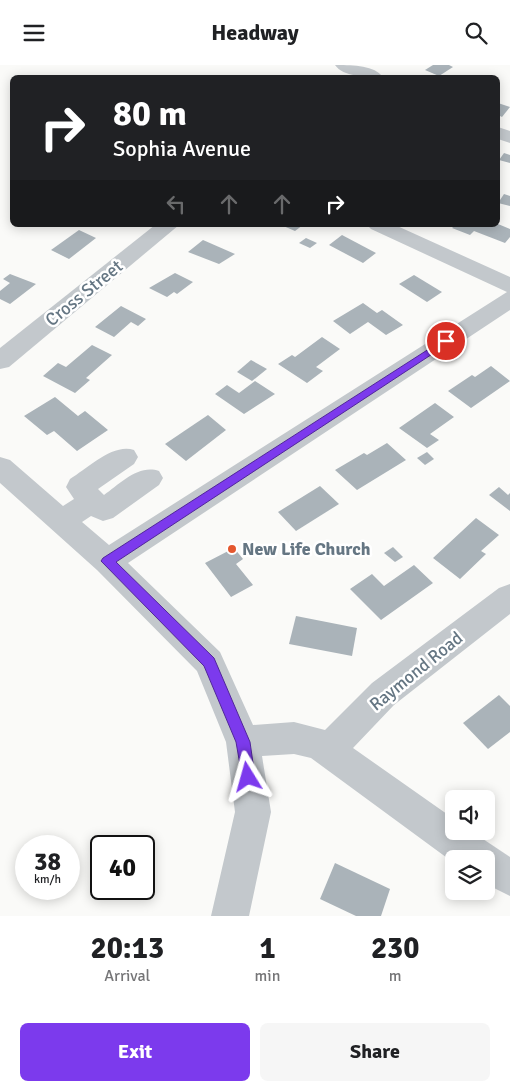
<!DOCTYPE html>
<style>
:root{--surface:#fff;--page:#f6f6f6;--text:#202124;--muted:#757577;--accent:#7c3aed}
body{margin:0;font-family:Signika,sans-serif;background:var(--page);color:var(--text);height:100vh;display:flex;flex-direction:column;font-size:19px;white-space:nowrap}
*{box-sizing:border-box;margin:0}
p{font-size:16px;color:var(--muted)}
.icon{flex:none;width:28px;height:28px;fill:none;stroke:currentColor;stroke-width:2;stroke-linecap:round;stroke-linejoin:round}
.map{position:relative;height:851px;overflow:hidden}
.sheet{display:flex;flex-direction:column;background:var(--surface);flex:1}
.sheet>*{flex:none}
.banner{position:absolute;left:10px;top:10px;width:490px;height:152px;border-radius:8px;box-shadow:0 2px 12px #0003;background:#202124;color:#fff;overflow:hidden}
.fabs{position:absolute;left:445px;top:725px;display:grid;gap:10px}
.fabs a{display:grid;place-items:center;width:50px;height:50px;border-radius:8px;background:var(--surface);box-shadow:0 2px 12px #0003;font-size:25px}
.speed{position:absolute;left:15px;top:770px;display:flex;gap:10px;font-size:25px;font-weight:700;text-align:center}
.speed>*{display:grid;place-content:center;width:65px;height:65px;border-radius:50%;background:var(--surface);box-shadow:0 2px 12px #0003;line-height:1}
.speed small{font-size:12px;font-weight:400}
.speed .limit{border:2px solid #111;border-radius:8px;background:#fff;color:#111}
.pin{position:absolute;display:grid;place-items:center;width:42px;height:42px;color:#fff;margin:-21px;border:2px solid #fff;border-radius:50%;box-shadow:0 1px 5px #0007}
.me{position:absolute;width:55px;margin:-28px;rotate:352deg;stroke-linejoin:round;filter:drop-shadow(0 0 4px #0008)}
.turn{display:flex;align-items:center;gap:18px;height:105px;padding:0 20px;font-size:22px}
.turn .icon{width:65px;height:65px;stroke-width:2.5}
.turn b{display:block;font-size:35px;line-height:42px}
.lanes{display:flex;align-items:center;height:48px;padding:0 20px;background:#0003;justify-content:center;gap:25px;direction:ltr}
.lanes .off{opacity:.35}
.eta{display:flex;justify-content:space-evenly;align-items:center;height:85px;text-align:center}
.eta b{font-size:30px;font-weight:700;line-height:35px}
.primary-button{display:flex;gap:10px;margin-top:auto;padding:10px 20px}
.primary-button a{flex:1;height:58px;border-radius:8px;background:var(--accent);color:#fff;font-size:20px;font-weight:700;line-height:58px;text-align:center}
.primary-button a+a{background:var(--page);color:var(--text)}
header{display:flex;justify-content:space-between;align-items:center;height:65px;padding:0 20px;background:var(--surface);font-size:22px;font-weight:700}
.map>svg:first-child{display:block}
.building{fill:#aab3b9}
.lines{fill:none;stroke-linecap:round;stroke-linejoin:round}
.minor{fill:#c3c8cc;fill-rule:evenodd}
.route{fill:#7c3aed;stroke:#51269a}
.poi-dot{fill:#e4572e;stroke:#fff;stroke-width:2}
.labels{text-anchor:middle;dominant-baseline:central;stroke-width:5;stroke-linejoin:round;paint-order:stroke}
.street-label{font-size:18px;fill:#657683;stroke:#fff}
.poi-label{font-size:18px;font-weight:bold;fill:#657683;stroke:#fff;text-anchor:start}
</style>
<header><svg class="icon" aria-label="menu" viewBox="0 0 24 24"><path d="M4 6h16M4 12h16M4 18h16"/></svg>Headway<svg class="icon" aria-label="search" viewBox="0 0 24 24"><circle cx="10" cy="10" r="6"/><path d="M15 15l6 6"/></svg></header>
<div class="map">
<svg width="510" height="851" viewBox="0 0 510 851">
<rect width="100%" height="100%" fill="#fafaf8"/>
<!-- building -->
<g class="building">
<path d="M433 0H449L453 2 439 11 425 5Z"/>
<path d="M498 38 510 42 502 52 498 50Z"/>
<path d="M504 88 510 90V98L499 95Z"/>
<path d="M504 129 510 131V141L498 138Z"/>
<path d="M498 159 510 164V172L505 178 474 166 470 170 452 163 455 160Z"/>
<path d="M281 160H303L295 166Z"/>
<path d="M79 165 96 173 69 194 51 185Z"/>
<path d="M342 170 376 188 363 198 329 180Z"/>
<path d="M306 173 317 178 310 183 299 178Z"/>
<path d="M203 175 235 189 219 199 188 187Z"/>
<path d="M175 208 193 217 177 229 174 227 167 232 149 223Z"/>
<path d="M10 209 36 219 10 239 0 234V226L10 218 3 214Z"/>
<path d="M414 210 442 227 427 237 399 219Z"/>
<path d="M363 238 377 248 382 245 403 260 386 270 368 257 350 269 333 256Z"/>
<path d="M121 241 146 254 138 261 131 257 114 272 95 262Z"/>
<path d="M322 272 340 284 316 302 323 306 307 318 278 299 292 290 295 292Z"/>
<path d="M92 280 112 290 86 313 90 315 75 328 43 311 58 298 66 302Z"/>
<path d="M251 295 267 304 252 316 237 307Z"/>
<path d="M491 301 510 316 471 343 448 326 472 310 475 312Z"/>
<path d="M255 316 275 329 244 349 215 329 227 320 239 328Z"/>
<path d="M55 332 78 351 85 346 108 365 77 386 54 366 47 370 24 351Z"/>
<path d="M435 338 454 352 430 369 439 375 427 383 399 363Z"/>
<path d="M208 350 226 365 186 396 165 379Z"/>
<path d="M387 378 406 395 357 425 335 405 364 388 367 390Z"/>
<path d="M427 387 434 394 425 400 417 393Z"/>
<path d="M320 421 339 439 296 466 278 447Z"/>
<path d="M499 422 508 430 510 428V446L489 430Z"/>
<path d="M476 453 499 470 481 486 486 489 460 514 433 493Z"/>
<path d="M393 482 403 492 395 497 384 488Z"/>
<path d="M234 483 243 494 236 499 253 520 231 532 205 498Z"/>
<path d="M414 500 433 518 381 555 350 524 372 509 384 521Z"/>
<path d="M296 551 357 563 352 591 289 579Z"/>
<path d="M499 630 510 641V667L488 684 463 658Z"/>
<path d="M335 798 390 824 381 851H356L320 834Z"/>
</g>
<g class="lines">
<!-- minor -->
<g class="minor">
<path d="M335 0C349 0 372 0 381 10L379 12C366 12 343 12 335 0Z"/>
<path d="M498 62 510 66V78L498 74Z"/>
<path d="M155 160H179L9 302 0 304V283Z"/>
<path d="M367 160H395L510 212V245L128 498 220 587 253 660 294 657 325 665 372 618 499 523 510 519V549L394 640 353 683 454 754V766H471L510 792V831L486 819V794H454V798L311 693 294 689 262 691 271 747 249 851H211L235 747 226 677 197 606 97 505 0 418V392L10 395 63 441 74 434 66 422 70 414C88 403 113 378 134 385L138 392 134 399 98 424 104 430C120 419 138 399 159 406L163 413 159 420 113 453 103 456 91 451 82 457 109 480 507 227 371 164Z"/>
</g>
</g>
<!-- route -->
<path class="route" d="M446 273 449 274V278L116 497 214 593 250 677 255 712 253 717 248 719 243 717 236 677 204 601 101 496 103 493Z"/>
<!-- markers -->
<circle class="poi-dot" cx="232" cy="484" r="5"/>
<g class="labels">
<!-- street labels -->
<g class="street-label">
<text transform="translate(84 228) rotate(-39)">Cross Street</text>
<text transform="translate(416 606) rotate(-39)">Raymond Road</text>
</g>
<!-- poi labels -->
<g class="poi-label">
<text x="242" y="484">New Life Church</text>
</g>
</g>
</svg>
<div class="fabs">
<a><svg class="icon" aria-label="sound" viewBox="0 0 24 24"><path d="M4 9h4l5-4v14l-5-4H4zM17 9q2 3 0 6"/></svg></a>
<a><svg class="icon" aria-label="layers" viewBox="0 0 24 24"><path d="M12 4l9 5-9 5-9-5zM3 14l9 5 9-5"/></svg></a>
</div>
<div class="speed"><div>38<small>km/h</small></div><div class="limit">40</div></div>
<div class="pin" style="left:446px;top:276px;background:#d93025"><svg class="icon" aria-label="arrive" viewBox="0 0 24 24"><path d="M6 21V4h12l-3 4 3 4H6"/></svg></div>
<svg class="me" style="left:248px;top:712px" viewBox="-20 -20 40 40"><path d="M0-17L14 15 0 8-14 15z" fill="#7c3aed" stroke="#fff" stroke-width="4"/></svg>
<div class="banner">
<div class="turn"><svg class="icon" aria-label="right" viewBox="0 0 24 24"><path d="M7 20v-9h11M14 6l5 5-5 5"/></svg><div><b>80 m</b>Sophia Avenue</div></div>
<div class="lanes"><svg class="icon off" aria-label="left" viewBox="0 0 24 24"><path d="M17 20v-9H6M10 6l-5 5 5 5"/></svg><svg class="icon off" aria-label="ahead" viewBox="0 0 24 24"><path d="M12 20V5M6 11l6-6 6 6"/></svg><svg class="icon off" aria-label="ahead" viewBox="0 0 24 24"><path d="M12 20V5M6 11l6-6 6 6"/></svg><svg class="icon" aria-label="right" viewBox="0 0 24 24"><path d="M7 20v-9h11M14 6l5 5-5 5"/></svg></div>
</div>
</div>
<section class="sheet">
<div class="eta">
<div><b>20:13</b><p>Arrival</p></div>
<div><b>1</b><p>min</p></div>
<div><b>230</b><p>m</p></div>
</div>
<div class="primary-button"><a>Exit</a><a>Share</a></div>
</section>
